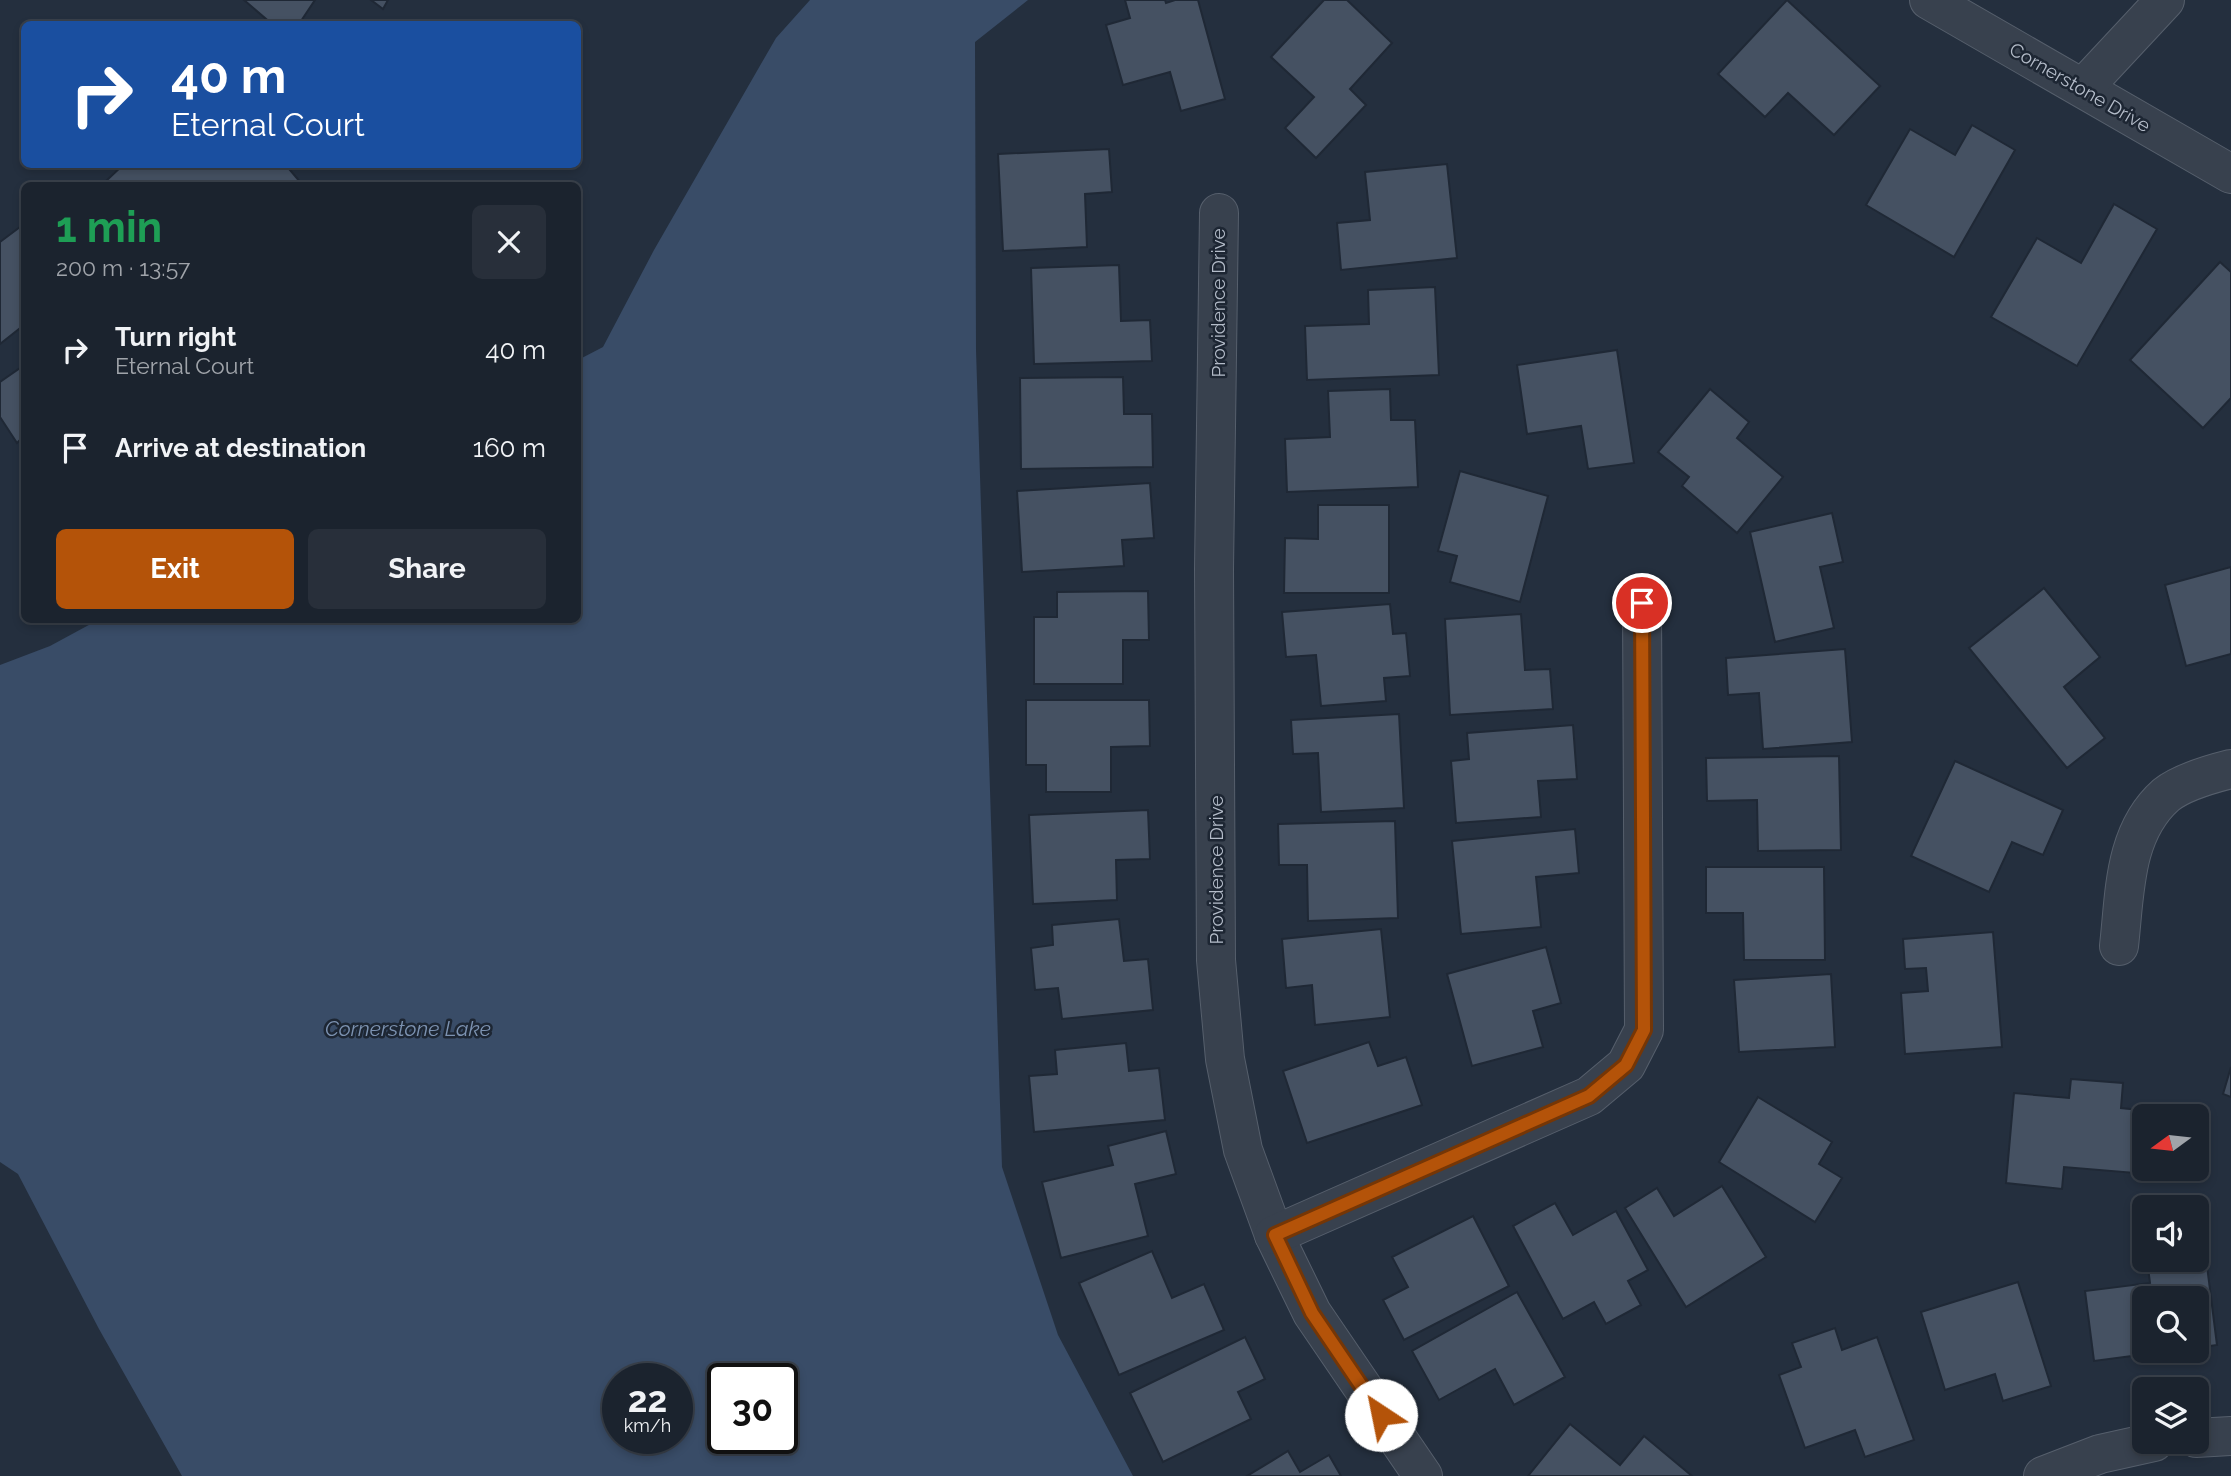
<!DOCTYPE html>
<meta charset="utf-8">
<style>
:root{--surface:#1b232e;--page:#282f3a;--text:#f1f3f6;--muted:#a0a4aa;--line:#39404a;--accent:#b45309}
body{margin:0;font-family:Raleway,sans-serif;background:var(--page);color:var(--text);height:100vh;display:flex;flex-direction:column;font-size:26px;white-space:nowrap}
*{box-sizing:border-box;margin:0}
p{font-size:23px;color:var(--muted)}
.icon{flex:none;width:38px;height:38px;fill:none;stroke:currentColor;stroke-width:2;stroke-linecap:round;stroke-linejoin:round}
.map{position:relative;flex:1;overflow:hidden}
.drawer{position:absolute;left:21px;top:182px;width:560px;height:441px;display:flex;flex-direction:column;background:var(--surface);border-radius:10px;box-shadow:0 4px 10px #0003,0 0 0 2px var(--line)}
.drawer>*{flex:none}
.banner{position:absolute;left:21px;top:21px;width:560px;height:147px;border-radius:10px;box-shadow:0 4px 10px #0003,0 0 0 2px var(--line);background:#1a4fa0;color:#fff;overflow:hidden}
.needle{width:46px;rotate:255deg}
.controls{position:absolute;left:2132px;top:1104px;display:grid;gap:14px}
.controls a{display:grid;place-items:center;width:77px;height:77px;border-radius:10px;background:var(--surface);box-shadow:0 4px 10px #0003,0 0 0 2px var(--line);font-size:35px}
.speed{position:absolute;left:602px;top:1363px;display:flex;gap:14px;font-size:35px;font-weight:700;text-align:center}
.speed>*{display:grid;place-content:center;width:91px;height:91px;border-radius:50%;background:var(--surface);box-shadow:0 4px 10px #0003,0 0 0 2px var(--line);line-height:1}
.speed small{font-size:18px;font-weight:400}
.speed .limit{border:4px solid #111;border-radius:10px;background:#fff;color:#111}
.pin{position:absolute;display:grid;place-items:center;width:60px;height:60px;color:#fff;margin:-30px;border:4px solid #fff;border-radius:50%;box-shadow:0 2px 7px #0007}
.me{position:absolute;width:77px;margin:-38px;rotate:326deg;stroke-linejoin:round;filter:drop-shadow(0 0 5px #0008)}
.turn{display:flex;align-items:center;gap:24px;height:147px;padding:0 35px;font-size:32px}
.turn .icon{width:91px;height:91px;stroke-width:2.5}
.turn b{display:block;font-size:49px;line-height:60px}
.round{display:grid;place-items:center;flex:none;width:74px;height:74px;border-radius:10px;background:var(--page)}
.overview{display:flex;align-items:center;justify-content:space-between;height:119px;padding:0 35px}
h1{font-size:42px;font-weight:700;line-height:52px;color:#1e9e55}
.action{display:flex;gap:14px;margin-top:auto;padding:14px 35px}
.action a{flex:1;height:80px;border-radius:10px;background:var(--accent);color:#fff;font-size:28px;font-weight:700;line-height:80px;text-align:center}
.action a+a{background:var(--page);color:var(--text)}
ul{padding:0;list-style:none}
li{display:flex;align-items:center;gap:21px;height:98px;padding:0 35px}
li div{flex:1}
li b{display:block;font-size:26px}
li em{font-style:normal}
.map>svg:first-child{display:block}
.water{fill:#394c67;fill-rule:evenodd}
.building{fill:#455162;stroke:#1f2835;stroke-width:2}
.lines{fill:none;stroke-linecap:round;stroke-linejoin:round}
.minor-casing{stroke:#565f6c;stroke-width:40}
.minor{stroke:#38414e;stroke-width:38}
.route-casing{stroke:#753606;stroke-width:18}
.route{stroke:#b45309;stroke-width:12}
.labels{text-anchor:middle;dominant-baseline:central;stroke-width:5;stroke-linejoin:round;paint-order:stroke}
.street-label{font-size:19px;fill:#b4bcc9;stroke:#1d2633}
.water-label{font-size:21px;font-style:italic;fill:#7c92b1;stroke:#1d2633}
</style>
<div class="map">
<svg width="2231" height="1476" viewBox="0 0 2231 1476">
<rect width="100%" height="100%" fill="#242f3e"/>
<!-- water -->
<path class="water" d="M810 0H1028L975 42 976 350 1002 1167 1058 1335 1133 1476H182L99 1329 18 1174 0 1162V665L50 646 98 620H578V360L603 347 654 250 776 38ZM618 1379H677V1438H618ZM782 1379V1438H723V1379Z"/>
<!-- building -->
<g class="building">
<path d="M244 0H315L299 24H272Z"/>
<path d="M371 0H388L383 9Z"/>
<path d="M1125 0H1165L1166 3 1175 0H1198L1225 99 1181 111 1170 72 1123 85 1106 25 1130 18Z"/>
<path d="M1324 0H1347L1392 43 1350 89 1366 105 1316 158 1285 128 1314 97 1271 57Z"/>
<path d="M1787 0 1880 86 1834 135 1788 93 1765 117 1718 74Z"/>
<path d="M1972 125 2015 150 1954 257 1866 205 1910 129 1955 155Z"/>
<path d="M1109 149 1112 192 1085 194 1087 247 1003 251 998 154Z"/>
<path d="M124 164H285L301 183 298 186H110L106 181Z"/>
<path d="M1447 164 1457 258 1341 270 1337 223 1370 220 1365 172Z"/>
<path d="M2114 204 2157 229 2077 366 1991 317 2037 238 2081 263Z"/>
<path d="M24 224V325L0 344V242Z"/>
<path d="M2220 262 2231 272V398L2203 428 2130 360Z"/>
<path d="M1119 265 1121 321 1150 320 1152 361 1034 364 1031 268Z"/>
<path d="M1435 287 1439 375 1307 380 1305 326 1369 324 1368 290Z"/>
<path d="M1617 350 1634 463 1588 469 1581 426 1527 434 1517 365Z"/>
<path d="M23 366 24 436 17 443 0 417V382Z"/>
<path d="M1123 377 1124 414H1152L1153 467 1021 469 1020 378Z"/>
<path d="M1390 389 1391 420H1415L1418 487 1287 492 1285 439 1330 437 1328 391Z"/>
<path d="M1710 389 1749 422 1737 438 1783 477 1737 533 1682 486 1689 477 1658 452Z"/>
<path d="M1460 471 1548 496 1520 602 1450 582 1457 556 1438 551Z"/>
<path d="M1150 483 1154 538 1122 540 1124 566 1022 572 1017 491Z"/>
<path d="M1318 505H1389V593H1284L1285 538 1318 539Z"/>
<path d="M1832 513 1843 562 1820 567 1834 628 1775 642 1750 532Z"/>
<path d="M2231 567V654L2186 666 2165 585Z"/>
<path d="M2044 588 2100 657 2064 687 2105 738 2067 768 1969 648Z"/>
<path d="M1148 591 1149 640H1123V684H1034V617H1057V592Z"/>
<path d="M1390 604 1393 634 1406 633 1410 676 1384 678 1386 701 1321 706 1316 655 1286 657 1282 612Z"/>
<path d="M1521 614 1525 670 1550 669 1553 709 1450 715 1445 619Z"/>
<path d="M1845 649 1852 742 1763 749 1759 693 1728 695 1726 658Z"/>
<path d="M1026 700H1149L1150 746 1111 747V792H1046V765H1026Z"/>
<path d="M1399 714 1404 808 1321 812 1318 753 1293 754 1291 720Z"/>
<path d="M1573 725 1577 779 1538 781 1541 817 1456 823 1451 761 1469 759 1467 733Z"/>
<path d="M1839 756 1841 850 1758 851 1757 800 1707 801 1706 758Z"/>
<path d="M1955 761 2063 810 2043 855 2012 842 1989 892 1911 856Z"/>
<path d="M1148 810 1150 859 1116 860 1117 900 1033 904 1029 815Z"/>
<path d="M1395 821 1398 918 1308 921 1307 865H1279L1278 824Z"/>
<path d="M1575 829 1579 873 1536 877 1541 927 1461 934 1452 841Z"/>
<path d="M1706 867H1824L1825 960H1744L1743 913H1706Z"/>
<path d="M1119 919 1124 961 1148 959 1153 1010 1062 1019 1058 988 1035 990 1031 948 1053 945 1052 925Z"/>
<path d="M1381 929 1390 1017 1315 1025 1312 985 1286 988 1282 939Z"/>
<path d="M1993 932 2002 1047 1905 1054 1901 993 1928 991 1926 968 1905 969 1903 939Z"/>
<path d="M1546 947 1561 1003 1533 1011 1543 1047 1472 1066 1447 974Z"/>
<path d="M1831 974 1835 1047 1739 1052 1734 980Z"/>
<path d="M1369 1042 1378 1066 1406 1057 1422 1105 1307 1143 1283 1071Z"/>
<path d="M1126 1043 1129 1071 1159 1068 1165 1120 1034 1132 1029 1076 1057 1074 1055 1050Z"/>
<path d="M2231 1067V1097L2223 1094Z"/>
<path d="M2071 1079 2123 1083 2121 1108 2140 1110 2135 1173 2064 1167 2062 1189 2006 1183 2014 1093 2069 1098Z"/>
<path d="M1758 1097 1832 1142 1819 1164 1842 1178 1815 1222 1719 1162Z"/>
<path d="M1166 1131 1176 1174 1135 1184 1148 1236 1061 1258 1042 1182 1113 1165 1108 1146Z"/>
<path d="M1722 1186 1766 1257 1686 1307 1625 1208 1657 1188 1674 1216Z"/>
<path d="M1555 1203 1573 1235 1616 1211 1648 1270 1628 1281 1641 1305 1606 1324 1594 1302 1563 1319 1513 1226Z"/>
<path d="M1473 1216 1509 1286 1404 1340 1383 1300 1408 1287 1392 1257Z"/>
<path d="M2205 1250 2217 1345 2196 1348V1298H2144V1351H2170L2094 1361 2085 1291 2150 1283 2147 1260H2196V1251Z"/>
<path d="M1152 1251 1172 1298 1204 1284 1224 1330 1119 1375 1079 1283Z"/>
<path d="M2018 1282 2051 1386 2003 1401 1995 1374 1945 1390 1921 1312Z"/>
<path d="M1517 1292 1565 1377 1514 1405 1495 1369 1439 1400 1412 1351Z"/>
<path d="M1835 1328 1842 1350 1877 1337 1914 1440 1865 1457 1855 1430 1805 1448 1779 1375 1801 1367 1792 1343Z"/>
<path d="M1245 1337 1265 1379 1238 1392 1251 1419 1163 1462 1130 1393Z"/>
<path d="M1570 1424 1620 1465 1644 1436 1692 1476H1528Z"/>
<path d="M1288 1451 1300 1472 1329 1455 1341 1476H1247Z"/>
</g>
<g class="lines">
<!-- minor casing -->
<g class="minor-casing">
<g id="minor">
<path d="M1929 0 2231 174"/>
<path d="M2083 88 2165 0"/>
<path d="M1219 213 1214 569 1216 960 1225 1059 1243 1150 1274 1235 1312 1313 1423 1476"/>
<path d="M2119 946C2125 894 2123 833 2166 795 2182 782 2211 774 2231 769"/>
<path d="M1274 1235 1589 1096 1626 1065 1644 1030 1642 603"/>
<path d="M2196 1438 2231 1436"/>
<path d="M2043 1476 2100 1454 2154 1442"/>
</g>
</g>
<!-- minor -->
<use href="#minor" class="minor"/>
</g>
<g class="lines">
<!-- route casing -->
<g class="route-casing">
<path id="route" d="M1381 1415 1312 1313 1275 1235 1589 1096 1626 1065 1644 1030 1642 603"/>
</g>
<!-- route -->
<use href="#route" class="route"/>
</g>
<g class="labels">
<!-- street labels -->
<g class="street-label">
<text transform="translate(2080 87) rotate(30)">Cornerstone Drive</text>
<text transform="translate(1218 303) rotate(-90)">Providence Drive</text>
<text transform="translate(1216 870) rotate(-90)">Providence Drive</text>
</g>
<!-- water labels -->
<g class="water-label">
<text x="408" y="1028">Cornerstone Lake</text>
</g>
</g>
</svg>
<div class="controls">
<a><svg class="needle" viewBox="-14 -14 28 28"><path d="M0-13l5 13h-10z" fill="#e53935"/><path d="M0 13l5-13h-10z" fill="#a0a4aa"/></svg></a>
<a><svg class="icon" aria-label="sound" viewBox="0 0 24 24"><path d="M4 9h4l5-4v14l-5-4H4zM17 9q2 3 0 6"/></svg></a>
<a><svg class="icon" aria-label="search" viewBox="0 0 24 24"><circle cx="10" cy="10" r="6"/><path d="M15 15l6 6"/></svg></a>
<a><svg class="icon" aria-label="layers" viewBox="0 0 24 24"><path d="M12 4l9 5-9 5-9-5zM3 14l9 5 9-5"/></svg></a>
</div>
<div class="speed"><div>22<small>km/h</small></div><div class="limit">30</div></div>
<div class="pin" style="left:1642px;top:603px;background:#d93025"><svg class="icon" aria-label="arrive" viewBox="0 0 24 24"><path d="M6 21V4h12l-3 4 3 4H6"/></svg></div>
<svg class="me" style="left:1381px;top:1415px" viewBox="-20 -20 40 40"><circle r="19" fill="#fff"/><path d="M0-13L10 11 0 6-10 11z" fill="#b45309"/></svg>
<div class="banner">
<div class="turn"><svg class="icon" aria-label="right" viewBox="0 0 24 24"><path d="M7 20v-9h11M14 6l5 5-5 5"/></svg><div><b>40 m</b>Eternal Court</div></div>
</div>
<section class="drawer">
<div class="overview"><div><h1>1 min</h1><p>200 m · 13:57</p></div><a class="round"><svg class="icon" aria-label="close" viewBox="0 0 24 24"><path d="M6 6l12 12M18 6L6 18"/></svg></a></div>
<ul>
<li><svg class="icon" aria-label="right" viewBox="0 0 24 24"><path d="M7 20v-9h11M14 6l5 5-5 5"/></svg><div><b>Turn right</b><p>Eternal Court</p></div><em>40 m</em></li>
<li><svg class="icon" aria-label="arrive" viewBox="0 0 24 24"><path d="M6 21V4h12l-3 4 3 4H6"/></svg><div><b>Arrive at destination</b></div><em>160 m</em></li>
</ul>
<div class="action"><a>Exit</a><a>Share</a></div>
</section>
</div>
